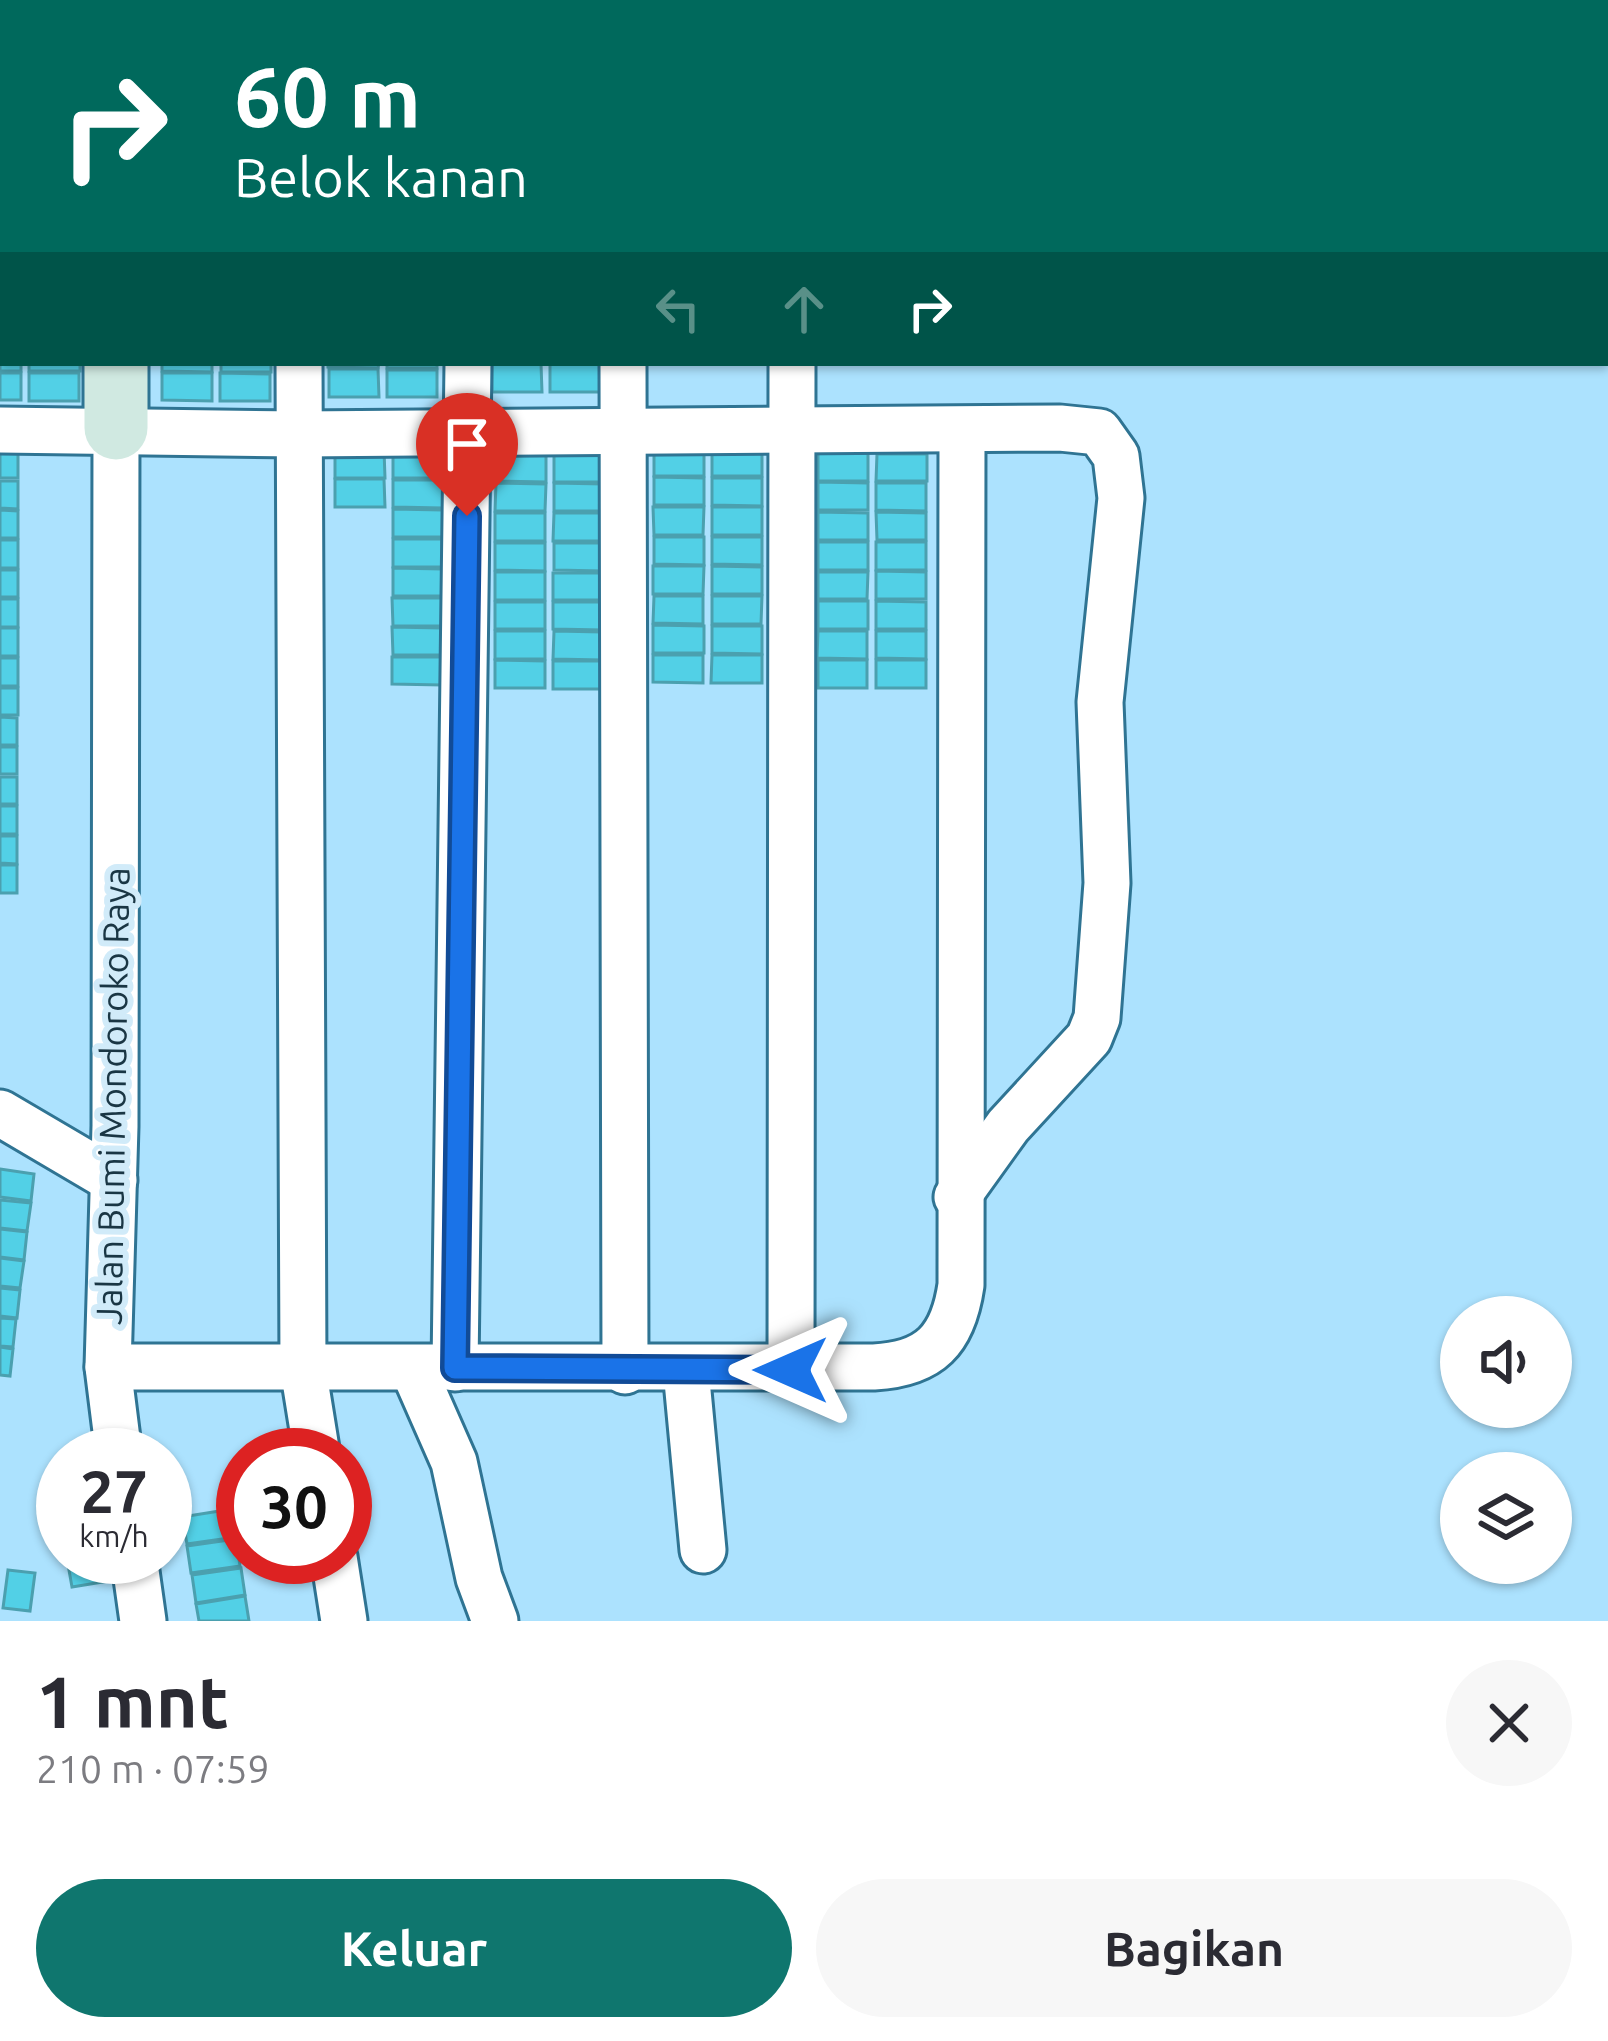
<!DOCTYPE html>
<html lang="id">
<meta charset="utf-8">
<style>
:root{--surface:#fff;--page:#f7f7f7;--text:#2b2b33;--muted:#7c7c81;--accent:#0f766e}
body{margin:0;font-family:Ubuntu,sans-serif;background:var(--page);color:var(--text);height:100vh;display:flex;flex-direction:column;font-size:45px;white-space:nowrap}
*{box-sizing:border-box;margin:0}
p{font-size:39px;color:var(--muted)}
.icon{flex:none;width:66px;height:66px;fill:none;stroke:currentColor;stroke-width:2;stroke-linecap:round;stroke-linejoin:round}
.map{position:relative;height:1621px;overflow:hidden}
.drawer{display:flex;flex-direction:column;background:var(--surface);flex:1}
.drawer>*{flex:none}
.guide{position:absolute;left:0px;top:0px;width:1608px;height:366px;box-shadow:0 3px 9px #0004;background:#00695c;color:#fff;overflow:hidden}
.fabs{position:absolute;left:1440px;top:1296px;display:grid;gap:24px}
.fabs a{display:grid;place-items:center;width:132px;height:132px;border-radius:50%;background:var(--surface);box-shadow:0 3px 9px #0004;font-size:60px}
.speed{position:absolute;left:36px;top:1428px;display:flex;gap:24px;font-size:60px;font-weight:700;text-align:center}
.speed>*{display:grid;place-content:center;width:156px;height:156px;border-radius:50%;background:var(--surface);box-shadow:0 3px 9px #0004;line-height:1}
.speed small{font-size:30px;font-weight:400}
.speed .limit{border:18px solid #d22;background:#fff;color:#111}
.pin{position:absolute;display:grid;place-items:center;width:102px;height:102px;color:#fff;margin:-123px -51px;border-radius:50% 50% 50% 0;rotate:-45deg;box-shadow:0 0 12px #0007}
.pin .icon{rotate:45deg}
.me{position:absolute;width:132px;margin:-66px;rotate:270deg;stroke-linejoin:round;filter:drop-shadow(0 0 9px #0008)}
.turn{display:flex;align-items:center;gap:42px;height:252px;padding:0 36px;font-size:54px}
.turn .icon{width:156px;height:156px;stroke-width:2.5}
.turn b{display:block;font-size:84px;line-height:102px}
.lanes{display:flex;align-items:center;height:114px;padding:0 36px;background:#0003;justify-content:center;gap:60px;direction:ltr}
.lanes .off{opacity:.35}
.round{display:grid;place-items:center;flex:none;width:126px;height:126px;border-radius:63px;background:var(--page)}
.summary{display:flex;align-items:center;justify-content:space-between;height:204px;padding:0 36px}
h1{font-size:72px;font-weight:600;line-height:90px}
.button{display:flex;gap:24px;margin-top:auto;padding:24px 36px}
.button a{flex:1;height:138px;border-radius:72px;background:var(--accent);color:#fff;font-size:48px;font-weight:600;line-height:138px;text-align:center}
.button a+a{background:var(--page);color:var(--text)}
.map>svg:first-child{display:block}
.building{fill:#52d0e6;stroke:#4ba0af;stroke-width:3}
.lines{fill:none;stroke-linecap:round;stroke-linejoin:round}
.street-casing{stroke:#2f7493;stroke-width:51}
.secondary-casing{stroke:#2f7493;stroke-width:69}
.street{stroke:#fff;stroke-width:45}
.secondary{stroke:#d0e9e1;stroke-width:63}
.route-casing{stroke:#114b97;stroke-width:30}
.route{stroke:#1a73e8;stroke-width:21}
.labels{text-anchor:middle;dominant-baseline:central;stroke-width:12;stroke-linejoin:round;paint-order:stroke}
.street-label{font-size:36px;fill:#1a3644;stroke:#d1ebf9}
</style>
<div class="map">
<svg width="1608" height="1621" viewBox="0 0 1608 1621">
<rect width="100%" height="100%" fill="#ace2fe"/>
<!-- building -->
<g class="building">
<path d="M0 343 3 363H21V371H0Z"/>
<rect x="29" y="363" width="51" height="8"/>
<path d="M162 363H212V372L162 371Z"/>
<rect x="221" y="363" width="50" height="9"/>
<path d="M328 363H379L378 368 328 367Z"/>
<rect x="387" y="363" width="50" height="5"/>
<path d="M492 364H541L542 392H492Z"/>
<rect x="550" y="364" width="50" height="28"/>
<path d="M329 369H378L379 397H329Z"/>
<rect x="387" y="370" width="50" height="27"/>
<rect x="0" y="373" width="21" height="27"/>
<rect x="29" y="373" width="50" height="28"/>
<path d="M162 373H212V401L162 400Z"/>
<path d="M220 373 270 374V401H220Z"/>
<path d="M654 448 704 449V476H654Z"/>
<rect x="712" y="448" width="50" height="28"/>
<path d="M335 450H384L385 478H335Z"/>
<path d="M393 450 443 451V478H393Z"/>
<rect x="0" y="451" width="18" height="27"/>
<rect x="818" y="453" width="50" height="28"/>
<path d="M496 454H546V482L496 481Z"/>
<rect x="554" y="454" width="50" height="28"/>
<path d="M877 454H927V481H876Z"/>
<path d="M654 477 704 478V505H654Z"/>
<path d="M712 478H762V506L712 505Z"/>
<path d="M335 479H384L385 507H335Z"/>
<path d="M393 480H443V508L393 507Z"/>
<path d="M0 481H18V509L0 508Z"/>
<path d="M818 482 868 483V510H818Z"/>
<path d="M496 483 546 484 545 511H495Z"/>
<path d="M554 483 604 484V511H554Z"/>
<path d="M876 483H926V511L876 510Z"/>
<path d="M653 507H704L703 535H654Z"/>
<rect x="712" y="507" width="50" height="28"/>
<path d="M393 509 443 510V537H393Z"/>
<path d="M0 510 18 511V538H0Z"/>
<path d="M818 512 868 513V540H818Z"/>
<path d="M876 512 926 513V540H877Z"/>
<rect x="495" y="513" width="50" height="28"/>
<path d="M554 513H604L603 541H553Z"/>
<path d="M654 537H704V565L654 564Z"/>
<path d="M712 537H762V565L712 564Z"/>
<path d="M393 539H442L443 567H393Z"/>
<rect x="0" y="540" width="18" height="28"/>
<rect x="818" y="542" width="50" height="28"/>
<rect x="876" y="542" width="50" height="28"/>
<path d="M495 543H545V571L495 570Z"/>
<path d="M554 543H604L603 571 554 570Z"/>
<path d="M653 566H704L703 594H653Z"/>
<path d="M712 566 762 567V594H712Z"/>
<path d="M393 568 443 569V596H393Z"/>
<rect x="0" y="570" width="18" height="27"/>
<path d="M876 571 926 572V599H876Z"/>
<rect x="495" y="572" width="50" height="28"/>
<path d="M818 572H868L867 599H818Z"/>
<rect x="553" y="573" width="51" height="27"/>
<path d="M654 596H703V624L653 623Z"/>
<path d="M712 596H762L761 624H712Z"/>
<path d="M392 598H442V626H393Z"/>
<rect x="0" y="599" width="18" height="28"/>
<rect x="818" y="601" width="50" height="28"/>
<path d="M876 601 926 602V629H876Z"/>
<rect x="495" y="602" width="50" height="27"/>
<path d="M553 602H603V630L553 629Z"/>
<path d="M653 625 704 626V653H653Z"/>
<path d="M712 626H762V654L712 653Z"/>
<path d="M392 627 442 628V655H393Z"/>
<rect x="0" y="628" width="18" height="28"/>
<rect x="495" y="631" width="50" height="28"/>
<path d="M554 631 603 632V660L553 659Z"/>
<path d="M818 631H867V659L817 658Z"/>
<path d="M876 631H926V659L876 658Z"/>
<path d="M653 655H703V683L653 682Z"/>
<path d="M712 655H762V683H711Z"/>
<path d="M392 657H443L442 685 392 684Z"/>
<rect x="0" y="658" width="18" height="28"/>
<path d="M495 660 545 661V688H495Z"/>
<rect x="818" y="660" width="49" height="28"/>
<rect x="876" y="660" width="50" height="28"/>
<rect x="553" y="661" width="50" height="28"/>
<rect x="0" y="688" width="18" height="27"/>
<path d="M0 717 17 718V745H0Z"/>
<rect x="0" y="747" width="17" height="27"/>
<rect x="0" y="777" width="17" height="27"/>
<rect x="0" y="806" width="17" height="28"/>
<path d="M0 836H17V864L0 863Z"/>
<rect x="0" y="865" width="17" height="28"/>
<path d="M0 1169 34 1174 31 1201 0 1197Z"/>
<path d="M0 1200 31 1203 27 1231 0 1228Z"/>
<path d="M0 1229 27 1232 24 1260 0 1257Z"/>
<path d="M0 1258 24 1261 20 1288 0 1286Z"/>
<path d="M0 1288 20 1290 17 1318 0 1316Z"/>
<path d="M0 1318 16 1319 13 1347 0 1346Z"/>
<path d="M0 1347 13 1349 10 1376 0 1375Z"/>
<path d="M232 1509 236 1537 187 1544 182 1517Z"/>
<path d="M236 1539 240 1566 191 1573 187 1546Z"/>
<path d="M118 1557 121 1579 72 1587 67 1559Z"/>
<path d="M241 1568 245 1595 196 1603 192 1575Z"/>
<path d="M8 1570 35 1573 30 1611 3 1608Z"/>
<path d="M245 1596 249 1621H199L196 1604Z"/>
</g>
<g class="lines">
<!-- street casing -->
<g class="street-casing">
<g id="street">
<path d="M466 0V3"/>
<path d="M791 0V3"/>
<path d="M302 3V0"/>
<path d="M636 3V0"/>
<path d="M299 363 303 1368 317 1455"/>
<path d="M623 363 625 1371"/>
<path d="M116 428 115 1126 108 1367 119 1455"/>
<path d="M0 430 299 434 1060 428 1099 432 1116 456 1121 498 1100 702 1107 883 1097 1018 1089 1038 1008 1126 957 1197"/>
<path d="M0 1113 114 1180"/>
<path d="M108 1367H874C930 1364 953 1340 961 1285L962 430"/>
<path d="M455 1368 468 363"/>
<path d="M686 1370 703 1550"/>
<path d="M791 1370 792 363"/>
<path d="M414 1371 454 1462 479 1578 495 1621"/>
<path d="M134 1557 143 1621"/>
<path d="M334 1557 344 1621"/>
</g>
</g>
<!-- secondary casing -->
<g class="secondary-casing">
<g id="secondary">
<path d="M113 0V3"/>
<path d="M116 363V428"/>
</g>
</g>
<!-- street -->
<use href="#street" class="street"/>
<!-- secondary -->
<use href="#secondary" class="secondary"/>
</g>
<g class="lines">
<!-- route casing -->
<g class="route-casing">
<path id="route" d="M467 516 455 1368 791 1370"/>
</g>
<!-- route -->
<use href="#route" class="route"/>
</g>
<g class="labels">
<!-- street labels -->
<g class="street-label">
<text transform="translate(112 1096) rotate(-89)">Jalan Bumi Mondoroko Raya</text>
</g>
</g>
</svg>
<div class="fabs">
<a><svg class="icon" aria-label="sound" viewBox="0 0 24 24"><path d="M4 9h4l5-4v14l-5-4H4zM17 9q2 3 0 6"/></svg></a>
<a><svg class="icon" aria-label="layers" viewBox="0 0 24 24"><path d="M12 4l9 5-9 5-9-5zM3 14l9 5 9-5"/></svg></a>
</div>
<div class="speed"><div>27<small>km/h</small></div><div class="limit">30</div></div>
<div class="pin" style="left:467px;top:516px;background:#d93025"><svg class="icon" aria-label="arrive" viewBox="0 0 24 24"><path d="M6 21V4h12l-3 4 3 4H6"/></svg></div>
<svg class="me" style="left:791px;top:1370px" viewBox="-20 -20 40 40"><path d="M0-17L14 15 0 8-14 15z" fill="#1a73e8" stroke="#fff" stroke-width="4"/></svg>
<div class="guide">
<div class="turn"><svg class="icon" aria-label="right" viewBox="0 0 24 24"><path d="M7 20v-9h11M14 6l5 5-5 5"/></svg><div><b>60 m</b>Belok kanan</div></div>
<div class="lanes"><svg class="icon off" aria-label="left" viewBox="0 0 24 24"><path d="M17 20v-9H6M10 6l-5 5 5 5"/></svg><svg class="icon off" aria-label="ahead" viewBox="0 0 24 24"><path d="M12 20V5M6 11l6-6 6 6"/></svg><svg class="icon" aria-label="right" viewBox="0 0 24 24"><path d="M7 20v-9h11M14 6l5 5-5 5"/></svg></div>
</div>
</div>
<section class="drawer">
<div class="summary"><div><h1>1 mnt</h1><p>210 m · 07:59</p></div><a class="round"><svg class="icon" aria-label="close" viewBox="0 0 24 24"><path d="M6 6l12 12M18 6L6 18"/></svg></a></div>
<div class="button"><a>Keluar</a><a>Bagikan</a></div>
</section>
